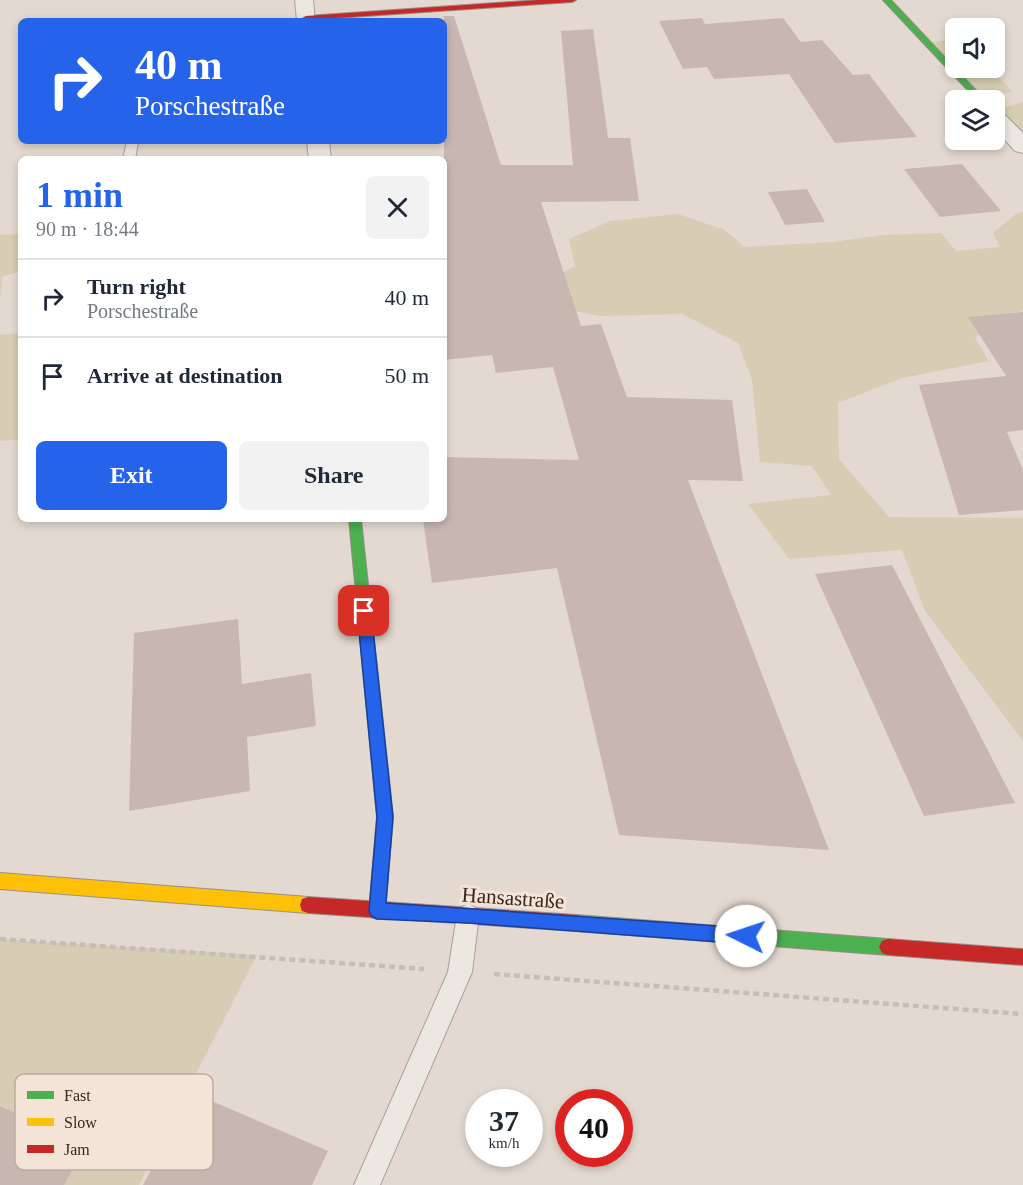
<!DOCTYPE html>
<meta charset="utf-8">
<style>
:root{--surface:#fff;--page:#f2f2f3;--text:#1f2937;--muted:#747a83;--line:#e0e1e3;--accent:#2563eb}
body{margin:0;font-family:Georgia,serif;background:var(--page);color:var(--text);height:100vh;display:flex;flex-direction:column;font-size:22px;white-space:nowrap}
*{box-sizing:border-box;margin:0}
p{font-size:20px;color:var(--muted)}
.icon{flex:none;width:33px;height:33px;fill:none;stroke:currentColor;stroke-width:2;stroke-linecap:round;stroke-linejoin:round}
.map{position:relative;flex:1;overflow:hidden}
.panel{position:absolute;left:18px;top:156px;width:429px;height:366px;display:flex;flex-direction:column;background:var(--surface);border-radius:9px;box-shadow:0 3px 9px #0003}
.panel>*{flex:none}
.guide{position:absolute;left:18px;top:18px;width:429px;height:126px;border-radius:9px;box-shadow:0 3px 9px #0003;background:#2563eb;color:#fff;overflow:hidden}
.controls{position:absolute;left:945px;top:18px;display:grid;gap:12px}
.controls a{display:grid;place-items:center;width:60px;height:60px;border-radius:9px;background:var(--surface);box-shadow:0 3px 9px #0003;font-size:30px}
.speed{position:absolute;left:465px;top:1089px;display:flex;gap:12px;font-size:30px;font-weight:700;text-align:center}
.speed>*{display:grid;place-content:center;width:78px;height:78px;border-radius:50%;background:var(--surface);box-shadow:0 3px 9px #0003;line-height:1}
.speed small{font-size:15px;font-weight:400}
.speed .limit{border:9px solid #d22;background:#fff;color:#111}
.pin{position:absolute;display:grid;place-items:center;width:51px;height:51px;color:#fff;margin:-26px;border-radius:12px;box-shadow:0 3px 9px #0006}
.me{position:absolute;width:66px;margin:-33px;rotate:274deg;stroke-linejoin:round;filter:drop-shadow(0 0 4px #0008)}
.turn{display:flex;align-items:center;gap:21px;height:126px;padding:0 18px;font-size:27px}
.turn .icon{width:78px;height:78px;stroke-width:2.5}
.turn b{display:block;font-size:42px;line-height:51px}
.round{display:grid;place-items:center;flex:none;width:63px;height:63px;border-radius:9px;background:var(--page)}
.head{display:flex;align-items:center;justify-content:space-between;height:102px;padding:0 18px}
h1{font-size:36px;font-weight:700;line-height:45px;color:var(--accent)}
.primary-button{display:flex;gap:12px;margin-top:auto;padding:12px 18px}
.primary-button a{flex:1;height:69px;border-radius:9px;background:var(--accent);color:#fff;font-size:24px;font-weight:700;line-height:69px;text-align:center}
.primary-button a+a{background:var(--page);color:var(--text)}
ul{padding:0;list-style:none}
li{display:flex;align-items:center;gap:18px;height:78px;padding:0 18px;border-top:2px solid var(--line)}
li div{flex:1}
li b{display:block;font-size:22px}
li em{font-style:normal}
.map>svg:first-child{display:block}
.green{fill:#d6cdb4}
.building{fill:#c8b7b1}
.lines{fill:none;stroke-linecap:round;stroke-linejoin:round}
.lane-casing{stroke:#aa9f98;stroke-width:2}
.street-casing{stroke:#aa9f98;stroke-width:2}
.fast-casing{stroke:#998f88;stroke-width:2}
.slow-casing{stroke:#998f88;stroke-width:2}
.jam-casing{stroke:#998f88;stroke-width:2}
.path{stroke:#c5bdb8;stroke-width:4.5;stroke-dasharray:6 4;stroke-linecap:butt}
.lane{fill:#ece7e1;fill-rule:evenodd}
.street{fill:#ece7e1;fill-rule:evenodd}
.fast{fill:#4caf50;fill-rule:evenodd}
.slow{fill:#ffc107;fill-rule:evenodd}
.jam{fill:#c62828;fill-rule:evenodd}
.route{fill:#2563eb;stroke:#184099;stroke-width:1.5}
.labels{text-anchor:middle;dominant-baseline:central;stroke-width:6;stroke-linejoin:round;paint-order:stroke}
.near-street-label{font-size:21px;fill:#392621;stroke:#f4e4d8}
.key{fill:#f4e4d8;stroke:#bcaba1;stroke-width:1.5}
.key-label{font-size:16px;fill:#392621}
</style>
<div class="map">
<svg width="1023" height="1185" viewBox="0 0 1023 1185">
<rect width="100%" height="100%" fill="#e4d9d0"/>
<!-- green -->
<g class="green">
<path d="M955 39 956 68H989L1013 92 978 97 927 43Z"/>
<path d="M1023 102V141L995 110Z"/>
<path d="M1023 212V311L997 318 975 338 989 361 902 378 838 403 839 459 889 517 1023 518V741L925 611 902 550 789 559 748 504 831 495 812 466 760 462 752 380 738 343 682 314 601 316 530 303 543 283 575 266 569 239 610 221 678 214 725 230 744 247 833 242 882 235 941 233 956 251 1000 247 993 233 1016 214Z"/>
<path d="M21 234V271L2 277 0 300V235Z"/>
<path d="M21 333V439L0 441V335Z"/>
<path d="M0 939 257 955 139 1185H0Z"/>
</g>
<!-- building -->
<g class="building">
<path d="M444 16H454L501 165H573L561 31 593 29 608 138H630L639 201 541 202 581 326 601 324 627 397 732 400 743 481 688 480 829 850 619 835 557 568 432 583 423 519H444V457L579 460 553 367 496 373 492 355 444 360Z"/>
<path d="M702 18 705 24 783 18 801 42 822 40 853 75 869 74 917 137 835 143 789 74 714 79 707 67 683 69 659 21Z"/>
<path d="M962 164 1001 211 940 217 904 169Z"/>
<path d="M807 189 825 222 785 225 768 192Z"/>
<path d="M1023 312V430L1007 432 1023 470V510L959 515 919 385 1006 376 968 317Z"/>
<path d="M892 565 1015 803 924 816 815 574Z"/>
<path d="M238 619 242 684 311 673 316 726 247 737 250 791 129 811 134 633Z"/>
<path d="M193 1093 328 1151 312 1185H143Z"/>
<path d="M0 1106 87 1145 64 1185H0Z"/>
</g>
<g class="lines">
<!-- lane casing -->
<g class="lane-casing">
<g id="lane">
<path d="M127 141 138 143 135 159H123Z"/>
<path d="M468 904 476 908 479 915 472 972 380 1185H354L448 972 457 915 460 908Z"/>
</g>
</g>
<!-- street casing -->
<g class="street-casing">
<g id="street">
<path d="M295 0H313L315 21H297Z"/>
<path d="M994 109 1001 111 1023 133V153L1015 151 994 128Z"/>
<path d="M307 141H329L331 159H309Z"/>
</g>
</g>
<!-- fast casing -->
<g class="fast-casing">
<g id="fast">
<path d="M883 0H891L985 100H977Z"/>
<path d="M349 519H361L393 817 385 911 383 917 377 919 371 917 369 911 377 817Z"/>
<path d="M576 915 888 939 894 941 897 947 894 953 888 955 576 931 570 929 568 923 570 917Z"/>
</g>
</g>
<!-- slow casing -->
<g class="slow-casing">
<path id="slow" d="M0 873 308 897 314 899 316 905 314 911 308 913 0 889Z"/>
</g>
<!-- jam casing -->
<g class="jam-casing">
<g id="jam">
<path d="M539 0H576L572 2 306 20 302 18 306 16Z"/>
<path d="M308 897 576 915 582 917 584 923 582 929 576 931 308 913 302 911 300 905 302 899Z"/>
<path d="M888 939 1023 949V965L888 955 882 953 879 947 882 941Z"/>
</g>
</g>
<!-- path -->
<g class="path">
<path d="M0 939 424 969"/>
<path d="M494 974 1023 1014"/>
</g>
<!-- lane -->
<use href="#lane" class="lane"/>
<!-- street -->
<use href="#street" class="street"/>
<!-- fast -->
<use href="#fast" class="fast"/>
<!-- slow -->
<use href="#slow" class="slow"/>
<!-- jam -->
<use href="#jam" class="jam"/>
</g>
<!-- route -->
<path class="route" d="M364 605 371 611 393 817 386 903 746 928 752 930 754 936 752 942 746 944 468 923 377 919 371 916 369 911 377 817 357 611Z"/>
<g class="labels">
<!-- near-street labels -->
<g class="near-street-label">
<text transform="translate(513 898) rotate(4)">Hansastraße</text>
</g>
</g>
<!-- legend -->
<rect x="15" y="1074" width="198" height="96" rx="9" class="key"/>
<rect x="27" y="1091" width="27" height="8" fill="#4caf50"/>
<rect x="27" y="1118" width="27" height="8" fill="#ffc107"/>
<rect x="27" y="1145" width="27" height="8" fill="#c62828"/>
<g class="key-label">
<text x="64" y="1101">Fast</text>
<text x="64" y="1128">Slow</text>
<text x="64" y="1155">Jam</text>
</g>
</svg>
<div class="controls">
<a><svg class="icon" aria-label="sound" viewBox="0 0 24 24"><path d="M4 9h4l5-4v14l-5-4H4zM17 9q2 3 0 6"/></svg></a>
<a><svg class="icon" aria-label="layers" viewBox="0 0 24 24"><path d="M12 4l9 5-9 5-9-5zM3 14l9 5 9-5"/></svg></a>
</div>
<div class="speed"><div>37<small>km/h</small></div><div class="limit">40</div></div>
<div class="pin" style="left:364px;top:611px;background:#d93025"><svg class="icon" aria-label="arrive" viewBox="0 0 24 24"><path d="M6 21V4h12l-3 4 3 4H6"/></svg></div>
<svg class="me" style="left:746px;top:936px" viewBox="-20 -20 40 40"><circle r="19" fill="#fff"/><path d="M0-13L10 11 0 6-10 11z" fill="#2563eb"/></svg>
<div class="guide">
<div class="turn"><svg class="icon" aria-label="right" viewBox="0 0 24 24"><path d="M7 20v-9h11M14 6l5 5-5 5"/></svg><div><b>40 m</b>Porschestraße</div></div>
</div>
<section class="panel">
<div class="head"><div><h1>1 min</h1><p>90 m · 18:44</p></div><a class="round"><svg class="icon" aria-label="close" viewBox="0 0 24 24"><path d="M6 6l12 12M18 6L6 18"/></svg></a></div>
<ul>
<li><svg class="icon" aria-label="right" viewBox="0 0 24 24"><path d="M7 20v-9h11M14 6l5 5-5 5"/></svg><div><b>Turn right</b><p>Porschestraße</p></div><em>40 m</em></li>
<li><svg class="icon" aria-label="arrive" viewBox="0 0 24 24"><path d="M6 21V4h12l-3 4 3 4H6"/></svg><div><b>Arrive at destination</b></div><em>50 m</em></li>
</ul>
<div class="primary-button"><a>Exit</a><a>Share</a></div>
</section>
</div>
